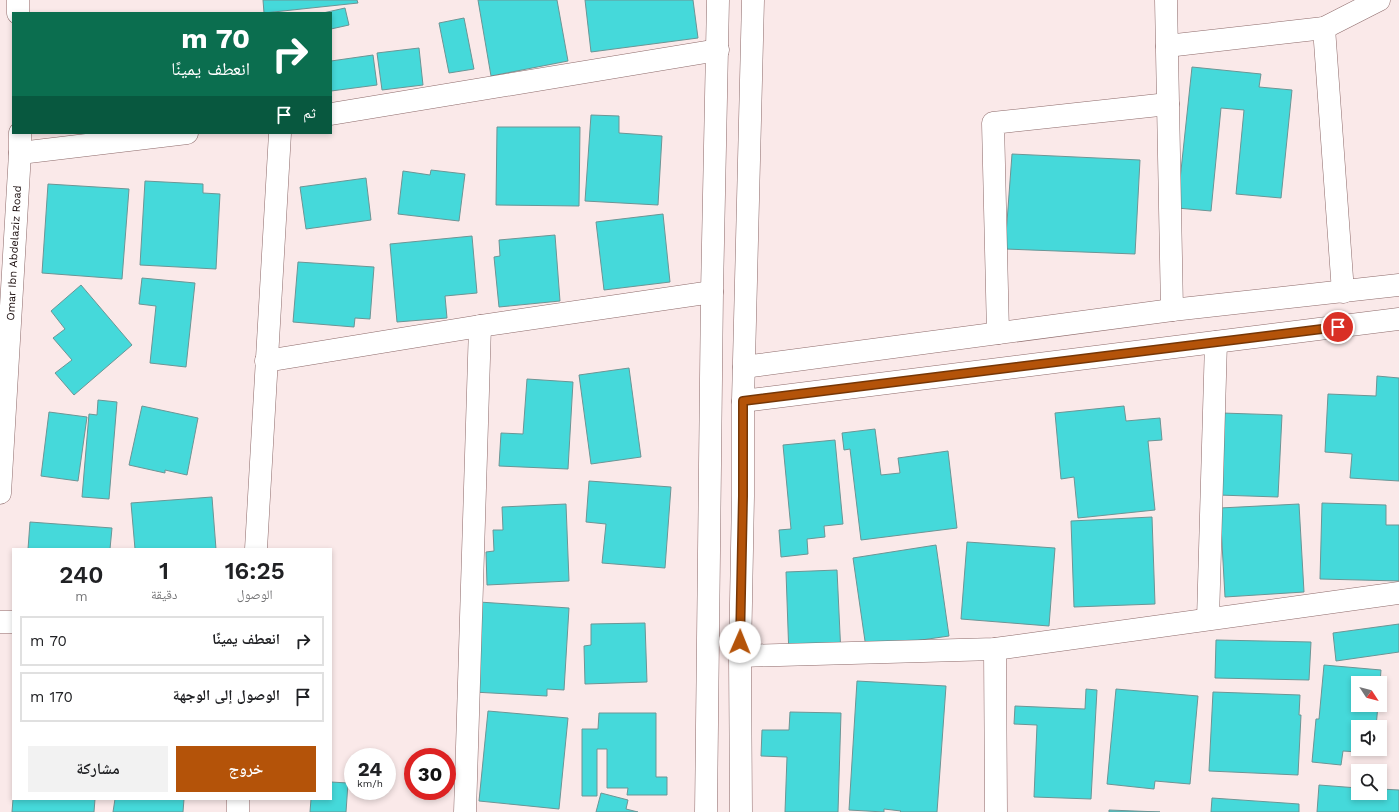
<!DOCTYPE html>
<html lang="ar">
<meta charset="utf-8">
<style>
:root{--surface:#fff;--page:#f2f2f2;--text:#202124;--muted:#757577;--line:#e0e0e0;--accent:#b45309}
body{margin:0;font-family:"Work Sans","Noto Naskh Arabic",sans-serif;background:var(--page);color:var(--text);direction:rtl;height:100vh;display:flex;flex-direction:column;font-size:15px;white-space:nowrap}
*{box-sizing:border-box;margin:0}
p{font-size:13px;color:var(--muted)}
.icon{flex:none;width:22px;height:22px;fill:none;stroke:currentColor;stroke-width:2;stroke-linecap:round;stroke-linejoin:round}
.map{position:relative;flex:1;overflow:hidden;direction:ltr}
.drawer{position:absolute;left:12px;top:548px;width:320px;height:252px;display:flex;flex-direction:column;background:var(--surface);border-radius:0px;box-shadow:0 2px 6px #0003;direction:rtl}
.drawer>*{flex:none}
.hud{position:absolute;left:12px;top:12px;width:320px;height:122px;border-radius:0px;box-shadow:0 2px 6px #0003;direction:rtl;background:#0b6e4f;color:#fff;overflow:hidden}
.needle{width:26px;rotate:126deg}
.buttons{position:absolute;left:1351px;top:676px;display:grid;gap:8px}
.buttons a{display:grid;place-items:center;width:36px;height:36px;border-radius:0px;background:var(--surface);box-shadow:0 2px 6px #0003;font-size:20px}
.speed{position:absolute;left:344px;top:748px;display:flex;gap:8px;font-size:20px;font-weight:700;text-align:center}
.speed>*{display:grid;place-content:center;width:52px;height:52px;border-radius:50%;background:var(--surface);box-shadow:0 2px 6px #0003;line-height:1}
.speed small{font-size:10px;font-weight:400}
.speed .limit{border:6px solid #d22;background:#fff;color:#111}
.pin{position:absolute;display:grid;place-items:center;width:34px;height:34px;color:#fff;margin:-17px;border:2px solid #fff;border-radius:50%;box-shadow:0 1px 4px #0007}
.me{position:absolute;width:44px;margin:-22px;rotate:1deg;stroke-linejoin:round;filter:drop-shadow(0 0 3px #0008)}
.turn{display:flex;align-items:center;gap:14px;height:84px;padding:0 16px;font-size:18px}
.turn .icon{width:52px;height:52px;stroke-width:2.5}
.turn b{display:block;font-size:28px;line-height:34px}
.then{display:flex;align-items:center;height:38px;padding:0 16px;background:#0003;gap:8px;font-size:15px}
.eta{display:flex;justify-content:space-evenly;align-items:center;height:68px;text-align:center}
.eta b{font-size:24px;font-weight:600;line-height:28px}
.action{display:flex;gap:8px;margin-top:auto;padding:8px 16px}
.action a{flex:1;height:46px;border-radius:0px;background:var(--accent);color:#fff;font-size:16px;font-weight:600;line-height:46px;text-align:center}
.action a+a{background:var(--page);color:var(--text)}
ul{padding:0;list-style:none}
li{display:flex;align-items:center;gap:12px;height:50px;margin:0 8px 6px;padding:0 8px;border:2px solid var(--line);border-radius:0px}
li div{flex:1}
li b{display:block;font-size:15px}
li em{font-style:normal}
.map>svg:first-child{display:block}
.building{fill:#45d9da;stroke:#6c9595}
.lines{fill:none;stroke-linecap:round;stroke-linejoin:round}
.minor-casing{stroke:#8d6a6a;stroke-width:23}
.minor{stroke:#fff;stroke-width:22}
.route-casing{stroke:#753606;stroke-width:10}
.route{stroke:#b45309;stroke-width:7}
.labels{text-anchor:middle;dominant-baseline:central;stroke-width:4;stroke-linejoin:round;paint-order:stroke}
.street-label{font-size:11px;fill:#180b0b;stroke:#fff}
</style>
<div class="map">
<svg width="1399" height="812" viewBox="0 0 1399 812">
<rect width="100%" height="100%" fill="#fae9e9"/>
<!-- building -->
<g class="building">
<path d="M263 0H357L358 3 264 13Z"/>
<path d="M478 0H557L568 61 491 76Z"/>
<path d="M585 0H693L698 38 591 52Z"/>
<path d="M345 8 349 25 331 29V13H323Z"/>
<path d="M464 18 474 69 449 73 439 23Z"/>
<path d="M419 48 423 85 382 90 377 53Z"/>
<path d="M373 55 377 85 331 91V61Z"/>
<path d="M1192 67 1261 74 1259 87 1292 90 1281 198 1236 194 1244 110 1221 108 1211 211 1177 208Z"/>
<path d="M591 115 619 116V133L662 136 658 205 585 201Z"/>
<path d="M497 127H580L579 206 496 205Z"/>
<path d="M1012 154 1140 160 1135 254 1005 249Z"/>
<path d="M431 170 465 174 459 221 398 214 403 171 430 175Z"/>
<path d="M366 178 371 220 306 229 300 187Z"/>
<path d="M145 181 203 184V193L220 194 216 269 140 265Z"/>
<path d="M48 184 129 189 122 279 42 273Z"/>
<path d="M663 214 670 282 604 290 596 222Z"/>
<path d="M555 235 560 301 499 307 494 257 500 256 499 240Z"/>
<path d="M472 236 477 293 445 296 447 318 397 322 390 244Z"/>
<path d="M298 262 374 267 370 319 355 318 354 327 293 322Z"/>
<path d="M142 278 195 283 186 367 150 363 156 306 139 304Z"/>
<path d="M81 285 132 345 74 395 55 373 72 360 53 338 65 329 51 311Z"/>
<path d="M629 368 641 457 591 464 579 375Z"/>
<path d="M1377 376 1399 378V481L1350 478 1352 454 1325 452 1328 394 1376 396Z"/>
<path d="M527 379 573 382 568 469 499 466 501 433 523 434Z"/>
<path d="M98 400 117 402 109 499 82 497 89 414 97 415Z"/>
<path d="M142 406 198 418 187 475 165 470V473L129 465Z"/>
<path d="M1124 406 1126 421 1160 418 1162 440 1148 441 1155 510 1078 518 1074 477 1061 479 1055 413Z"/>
<path d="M49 412 87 417 78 481 41 476Z"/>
<path d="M1222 413 1282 415 1278 497 1218 495Z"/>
<path d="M875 429 881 475 900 473 898 458 948 451 957 528 861 540 850 449 844 450 842 433Z"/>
<path d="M835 440 843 524 824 526 825 537 807 539 808 554 781 557 779 530 791 529 783 445Z"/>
<path d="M589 481 671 487 665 568 602 563 606 524 586 522Z"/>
<path d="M212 497 216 549H135L131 503Z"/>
<path d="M1322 503 1386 505V525H1399V581L1320 579Z"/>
<path d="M566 504 569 581 487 585 486 552 494 551 493 530H503L502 507Z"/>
<path d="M1299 504 1304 592 1225 597 1220 508Z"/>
<path d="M1152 517 1155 604 1074 607 1071 521Z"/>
<path d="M30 522 112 528 110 549H28Z"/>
<path d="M967 542 1055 548 1049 626 961 619Z"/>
<path d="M936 545 949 636 866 648 853 558Z"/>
<path d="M837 570 841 655 789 657 786 572Z"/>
<path d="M479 602 569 608 564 690 547 689V696L473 692Z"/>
<path d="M645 623 647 682 585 684 584 646 591 645V624Z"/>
<path d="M1399 624V652L1336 661 1333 633Z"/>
<path d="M1216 640 1311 642 1309 680 1215 678Z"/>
<path d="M1324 665 1381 670 1380 683H1358V705H1378L1376 727H1358V749H1374V753L1343 751 1341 765 1312 762 1316 719H1319Z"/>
<path d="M857 681 946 686 937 812H900L901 811 884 809V812L849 810Z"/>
<path d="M1086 689 1097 690 1091 799 1034 797 1037 725 1014 724 1015 706 1085 709Z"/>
<path d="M1116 689 1198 696 1190 784 1155 781 1154 789 1107 784Z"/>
<path d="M1213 692 1300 695 1299 715H1301L1298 775 1209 771Z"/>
<path d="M488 711 568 718 559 809 479 801Z"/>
<path d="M790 712 841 713 838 812H785L787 757 761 756 762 730H789Z"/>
<path d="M599 713H656V777H667V795H627L628 788H607V749H597V796H582V729H598Z"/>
<path d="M331 782 348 783 346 812H310L311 799H331Z"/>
<path d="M1319 785 1358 788V793H1380V789L1399 790V812H1317Z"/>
<path d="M601 793 628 800 626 809 638 812H596Z"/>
<path d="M1212 798 1299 804V812H1211Z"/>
<path d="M13 799H95L94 812H12Z"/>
<path d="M115 799H184L183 812H113Z"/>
<path d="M1109 810 1160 812H1109Z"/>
</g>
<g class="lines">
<!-- minor casing -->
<g class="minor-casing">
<g id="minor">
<path d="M18 0V13"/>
<path d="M1166 0 1172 310"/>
<path d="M1324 28 1343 292"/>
<path d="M1167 46 1324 28 1379 0"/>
<path d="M331 114 718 50"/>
<path d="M20 153 187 133"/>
<path d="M998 333 993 123 1168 104"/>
<path d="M266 361 480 326 712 292"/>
<path d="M744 367 1172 310 1399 285"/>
<path d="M743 401 1399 319"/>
<path d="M0 493 20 153V133"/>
<path d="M256 549 280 133"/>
<path d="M1208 619 1216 342"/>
<path d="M0 622H13"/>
<path d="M995 649 996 812"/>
<path d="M740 656 995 649 1399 593"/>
<path d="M238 812V799"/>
<path d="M465 812 480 326"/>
<path d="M706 812 712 292 718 0"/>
<path d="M741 812 740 656 743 496V401L753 0"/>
</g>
</g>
<!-- minor -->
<use href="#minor" class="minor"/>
</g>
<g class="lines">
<!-- route casing -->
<g class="route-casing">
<path id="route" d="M740 642 743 496V401L1338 327"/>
</g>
<!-- route -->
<use href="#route" class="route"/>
</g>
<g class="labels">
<!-- street labels -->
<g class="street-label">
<text transform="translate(14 253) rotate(-87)">Omar Ibn Abdelaziz Road</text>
</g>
</g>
</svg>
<div class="buttons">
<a><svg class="needle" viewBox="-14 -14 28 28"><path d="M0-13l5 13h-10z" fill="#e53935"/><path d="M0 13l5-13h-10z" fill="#757577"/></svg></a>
<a><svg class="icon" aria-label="sound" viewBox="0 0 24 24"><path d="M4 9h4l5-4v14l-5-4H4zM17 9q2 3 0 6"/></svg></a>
<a><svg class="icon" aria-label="search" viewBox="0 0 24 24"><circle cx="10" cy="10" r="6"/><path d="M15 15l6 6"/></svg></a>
</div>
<div class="speed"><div>24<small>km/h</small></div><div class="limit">30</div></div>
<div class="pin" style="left:1338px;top:327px;background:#d93025"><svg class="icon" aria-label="arrive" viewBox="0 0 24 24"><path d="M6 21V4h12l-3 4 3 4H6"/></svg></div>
<svg class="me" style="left:740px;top:642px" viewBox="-20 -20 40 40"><circle r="19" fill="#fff"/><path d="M0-13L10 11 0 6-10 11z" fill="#b45309"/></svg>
<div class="hud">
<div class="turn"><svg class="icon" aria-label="right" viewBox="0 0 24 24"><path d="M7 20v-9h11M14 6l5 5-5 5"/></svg><div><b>70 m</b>انعطف يمينًا</div></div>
<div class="then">ثم<svg class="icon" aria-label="arrive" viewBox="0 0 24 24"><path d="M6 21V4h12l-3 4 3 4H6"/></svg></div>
</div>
<section class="drawer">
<div class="eta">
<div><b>16:25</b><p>الوصول</p></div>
<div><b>1</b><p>دقيقة</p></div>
<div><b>240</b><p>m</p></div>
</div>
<ul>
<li><svg class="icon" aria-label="right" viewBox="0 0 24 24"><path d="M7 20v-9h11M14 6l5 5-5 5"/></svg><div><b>انعطف يمينًا</b></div><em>70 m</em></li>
<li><svg class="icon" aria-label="arrive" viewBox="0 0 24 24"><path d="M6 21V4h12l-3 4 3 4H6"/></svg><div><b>الوصول إلى الوجهة</b></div><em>170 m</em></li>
</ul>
<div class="action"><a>خروج</a><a>مشاركة</a></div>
</section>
</div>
